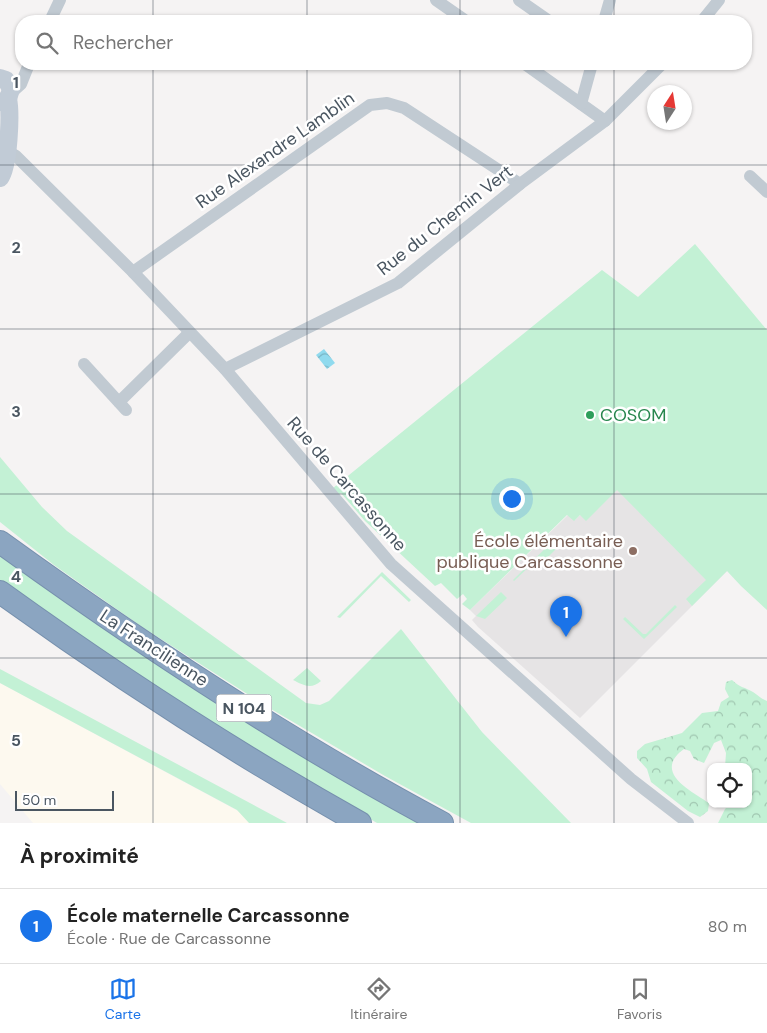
<!DOCTYPE html>
<html lang="fr">
<head>
<meta charset="utf-8">
<style>
	:root { --surface:#fff; --page:#f6f6f6; --text:#222; --muted:#767676; --line:#e0e0e0; --accent:#1a73e8 }
	body { margin:0; font-family:"DM Sans",sans-serif; background:var(--page); color:var(--text) }
	.controls { position:absolute; right:15px; bottom:15px; display:grid; overflow:hidden; border-radius:10px; box-shadow:0 1px 4px #0004 }
	.controls button { width:45px; height:45px; display:grid; place-items:center; padding:0; border:0; border-bottom:1px solid var(--line); background:var(--surface); color:var(--text); font:25px sans-serif }
	.compass { position:absolute; left:647px; top:85px; width:45px; height:45px; border-radius:50%; background:var(--surface); box-shadow:0 1px 4px #0004; rotate:12deg }
	.scale { position:absolute; left:15px; bottom:12px; width:99px; box-sizing:border-box; padding-left:5px; border:2px solid #4a5661; border-top:0; font-size:14px; line-height:18px; white-space:nowrap; color:#4a5661; -webkit-text-stroke:4px #fff; paint-order:stroke }
	.you { position:absolute; left:511px; top:498px; width:18px; height:18px; margin:-12px; border:4px solid #fff; border-radius:50%; background:#1a73e8; box-shadow:0 0 0 8px #1a73e833 }
	.badge { display:grid; place-items:center; width:32px; height:32px; border-radius:50%; background:var(--accent); color:#fff; font-size:16px; font-weight:700 }
	.pin { position:absolute; translate:-50% -41px; filter:drop-shadow(0 1px 2px #0008) }
	.pin::after { content:''; position:absolute; top:26px; width:18px; height:15px; background:inherit; clip-path:polygon(0 0,100% 0,50% 100%) }
	.list { margin:0; padding:0; list-style:none }
	h2 { display:flex; justify-content:space-between; align-items:center; height:65px; margin:0; padding:0 20px; font-size:21px }
	h2 small { font-size:16px; font-weight:400; color:var(--muted) }
	.list li { display:grid; grid-template-columns:32px 1fr auto; gap:15px; align-items:center; box-sizing:border-box; height:75px; padding:0 20px; border-top:1px solid var(--line) }
	.list b { display:block; font-size:19px; white-space:nowrap }
	.list p { margin:0; font-size:16px; white-space:nowrap; color:var(--muted) }
	.list em { font-size:16px; font-style:normal; color:var(--muted) }
	.icon { flex:none; width:28px; height:28px; fill:none; stroke:currentColor; stroke-width:2; stroke-linecap:round; stroke-linejoin:round }
	.map { position:relative; flex:none; width:767px; height:823px; overflow:hidden }
	.search { position:absolute; background:var(--surface); box-shadow:0 1px 4px #0004; left:15px; right:15px; top:15px; height:55px; display:flex; align-items:center; gap:12px; box-sizing:border-box; padding:0 18px; border-radius:20px; color:var(--muted); font-size:19px }
	.sheet { height:140px; background:var(--surface) }
	nav { display:flex; justify-content:space-around; align-items:center; box-sizing:border-box; height:70px; border-top:1px solid var(--line); background:var(--surface); font-size:14px; color:var(--muted) }
	nav a { display:grid; justify-items:center; gap:2px }
	nav .on { color:var(--accent) }
	.map>svg:first-child { display:block }
</style>
</head>
<body>
<div class="map">
<svg width="767" height="823" viewBox="0 0 767 823">
	<defs>
		<pattern id="forest-crowns" width="20" height="18" patternUnits="userSpaceOnUse" patternTransform="scale(1.25)"><rect width="20" height="18" fill="#c3f1d5"/><path d="M2 6a3 3 0 1 1 6 0M12 15a3 3 0 1 1 6 0" fill="none" stroke="#a0c6b0"/></pattern>
		<pattern id="water-waves" width="16" height="10" patternUnits="userSpaceOnUse" patternTransform="scale(1.25)"><rect width="16" height="10" fill="#90daee"/><path d="M0 5q4-4 8 0t8 0" fill="none" stroke="#78b4c4"/></pattern>
	</defs>
	<rect width="100%" height="100%" fill="#f5f3f3"/>
	<path fill="#fdf9ef" d="M0,683L260,823H33L0,784Z"/>
	<path fill="#e6e4e5" d="M627,469L727,571L580,718L478,627L472,620L476,616L470,610L568,515L575,520Z"/>
	<g fill="#c3f1d5">
		<path d="M695,244L767,330V610L741,586L727,571L692,606L686,599L706,580L617,490L586,521L580,515L574,521L567,515L470,610L462,604L467,599L463,594L457,599L441,583L435,586L365,521L341,493L339,495L333,488L602,270L638,297Z"/>
		<path d="M0,457L42,507L67,531L306,703L320,705L329,701L401,629L482,732L571,823H471L385,776L271,709L142,627L54,565L0,522Z"/>
		<path d="M560,537L562,542L560,545L543,562L538,558L514,581L513,580L556,538Z"/>
		<path d="M0,553L422,823H377L171,699L0,582Z"/>
		<path d="M382,572L411,600L409,602L381,576L340,618L337,617Z"/>
		<path d="M501,592L507,598L485,619L476,616Z"/>
		<path d="M675,605L677,607L644,639L623,619L625,617L643,634H646Z"/>
		<path d="M307,668L321,681C311,690 303,685 293,680Z"/>
		<path d="M0,669L287,823H249L237,810L0,683Z"/>
	</g>
	<path fill="url(#forest-crowns)" d="M732,680C740,688 745,687 753,692C758,695 761,699 767,701V823H718L725,809L730,804H748V792L752,790L748,784V767H725L726,753L721,740L714,743L704,763L694,759L690,751L684,749C652,772 691,791 709,803L708,811L700,817L688,811L651,782L647,769L637,758V751L645,744L682,733L702,713L718,711L721,702L729,697L725,689L726,682Z"/>
	<path fill="url(#water-waves)" d="M324,349L335,363L327,369L316,355Z"/>
	<g fill="none" stroke-linecap="round" stroke-linejoin="round">
		<g stroke="#7690ad" stroke-width="24">
			<g id="highway">
				<path d="M0,542C141,644 288,741 442,823"/>
				<path d="M0,592C115,675 235,753 360,823"/>
			</g>
		</g>
		<g stroke="#c1cad2" stroke-width="12">
			<path d="M436,0L466,21"/>
			<path d="M519,0L549,21"/>
			<path d="M50,21L60,0"/>
			<path d="M604,21L610,0"/>
			<path d="M702,21L719,0"/>
			<path d="M525,64L605,121"/>
			<path d="M11,93L21,84L29,64"/>
			<path d="M581,104L592,64"/>
			<path d="M2,148L16,156L133,272L225,369L391,564L631,779L688,823"/>
			<path d="M750,176L767,192"/>
			<path d="M133,272L370,105L387,103L404,108L520,184"/>
			<path d="M84,364L126,410"/>
			<path d="M225,369L398,283L520,184L605,121L662,64"/>
			<path d="M119,402L189,333"/>
		</g>
		<g stroke="#c1cbd6" stroke-width="18">
			<path d="M0,78L6,80L11,89L8,99L0,102"/>
			<path d="M0,178C9,166 11,113 8,99"/>
		</g>
		<use href="#highway" stroke="#8ba5c1" stroke-width="22"/>
	</g>
	<path fill="none" stroke="#4a5661" stroke-width="1" stroke-opacity="0.55" d="M153,0V21M307,0V21M460,0V21M614,0V21M153,64V823M307,64V823M460,64V823M614,64V823M0,165H767M0,329H767M0,494H767M0,658H767"/>
	<circle fill="#2e9e5b" stroke="#fff" stroke-width="2" cx="590" cy="415" r="5"/>
	<circle fill="#8d6e63" stroke="#fff" stroke-width="2" cx="633" cy="551" r="5"/>
	<g text-anchor="middle" dominant-baseline="central" stroke-width="5" stroke-linejoin="round" paint-order="stroke">
		<rect fill="#fff" stroke="#808990" stroke-width="1" x="216.5" y="694.5" width="55" height="27" rx="4"/>
		<g font-size="16" font-weight="bold" fill="#4a5661">
			<text x="244" y="708">N 104</text>
		</g>
		<g font-size="18" fill="#4a5661" stroke="#fff">
			<text transform="translate(275 150) rotate(-35)">Rue Alexandre Lamblin</text>
			<text transform="translate(445 220) rotate(-38)">Rue du Chemin Vert</text>
			<text transform="translate(347 484) rotate(49)">Rue de Carcassonne</text>
			<text transform="translate(154 648) rotate(33)">La Francilienne</text>
		</g>
		<g font-size="18" fill="#27864d" stroke="#fff" text-anchor="start">
			<text x="600" y="415">COSOM</text>
		</g>
		<g font-size="18" fill="#785e54" stroke="#fff" text-anchor="end">
			<text x="623" y="541">École élémentaire<tspan x="623" dy="21">publique Carcassonne</tspan></text>
		</g>
	</g>
	<g font-size="16" text-anchor="middle" font-weight="bold" fill="#4a5661" stroke="#fff" stroke-width="5" stroke-linejoin="round" paint-order="stroke">
		<text x="16" y="88">1</text>
		<text x="16" y="253">2</text>
		<text x="16" y="417">3</text>
		<text x="16" y="582">4</text>
		<text x="16" y="746">5</text>
	</g>
</svg>
<div class="controls">
<button><svg class="icon" aria-label="locate" viewBox="0 0 24 24"><circle cx="12" cy="12" r="6"/><path d="M12 2v4M12 18v4M2 12h4M18 12h4"/></svg></button>
</div>
<svg class="compass" viewBox="-18 -18 36 36"><path d="M0-13l5 13h-10z" fill="#e53935"/><path d="M0 13l5-13h-10z" fill="#767676"/></svg>
<div class="scale">50 m</div>
<div class="you"></div>
<div class="pin badge" style="left:566px;top:637px">1</div>
<div class="search"><svg class="icon" aria-label="search" viewBox="0 0 24 24"><circle cx="10" cy="10" r="6"/><path d="M15 15l6 6"/></svg>Rechercher</div>
</div>
<section class="sheet">
<h2>À proximité<small></small></h2>
<ul class="list">
<li><span class="badge">1</span><div><b>École maternelle Carcassonne</b><p>École · Rue de Carcassonne</p></div><em>80 m</em></li>
</ul>
</section>
<nav>
<a class="on"><svg class="icon" aria-label="map" viewBox="0 0 24 24"><path d="M3 6l6-2 6 2 6-2v14l-6 2-6-2-6 2zM9 4v14M15 6v14"/></svg>Carte</a>
<a><svg class="icon" aria-label="directions" viewBox="0 0 24 24"><path d="M12 3l9 9-9 9-9-9zM9 14v-3h6M13 9l2 2-2 2"/></svg>Itinéraire</a>
<a><svg class="icon" aria-label="saved" viewBox="0 0 24 24"><path d="M7 4h10v16l-5-4-5 4z"/></svg>Favoris</a>
</nav>
</body>
</html>
